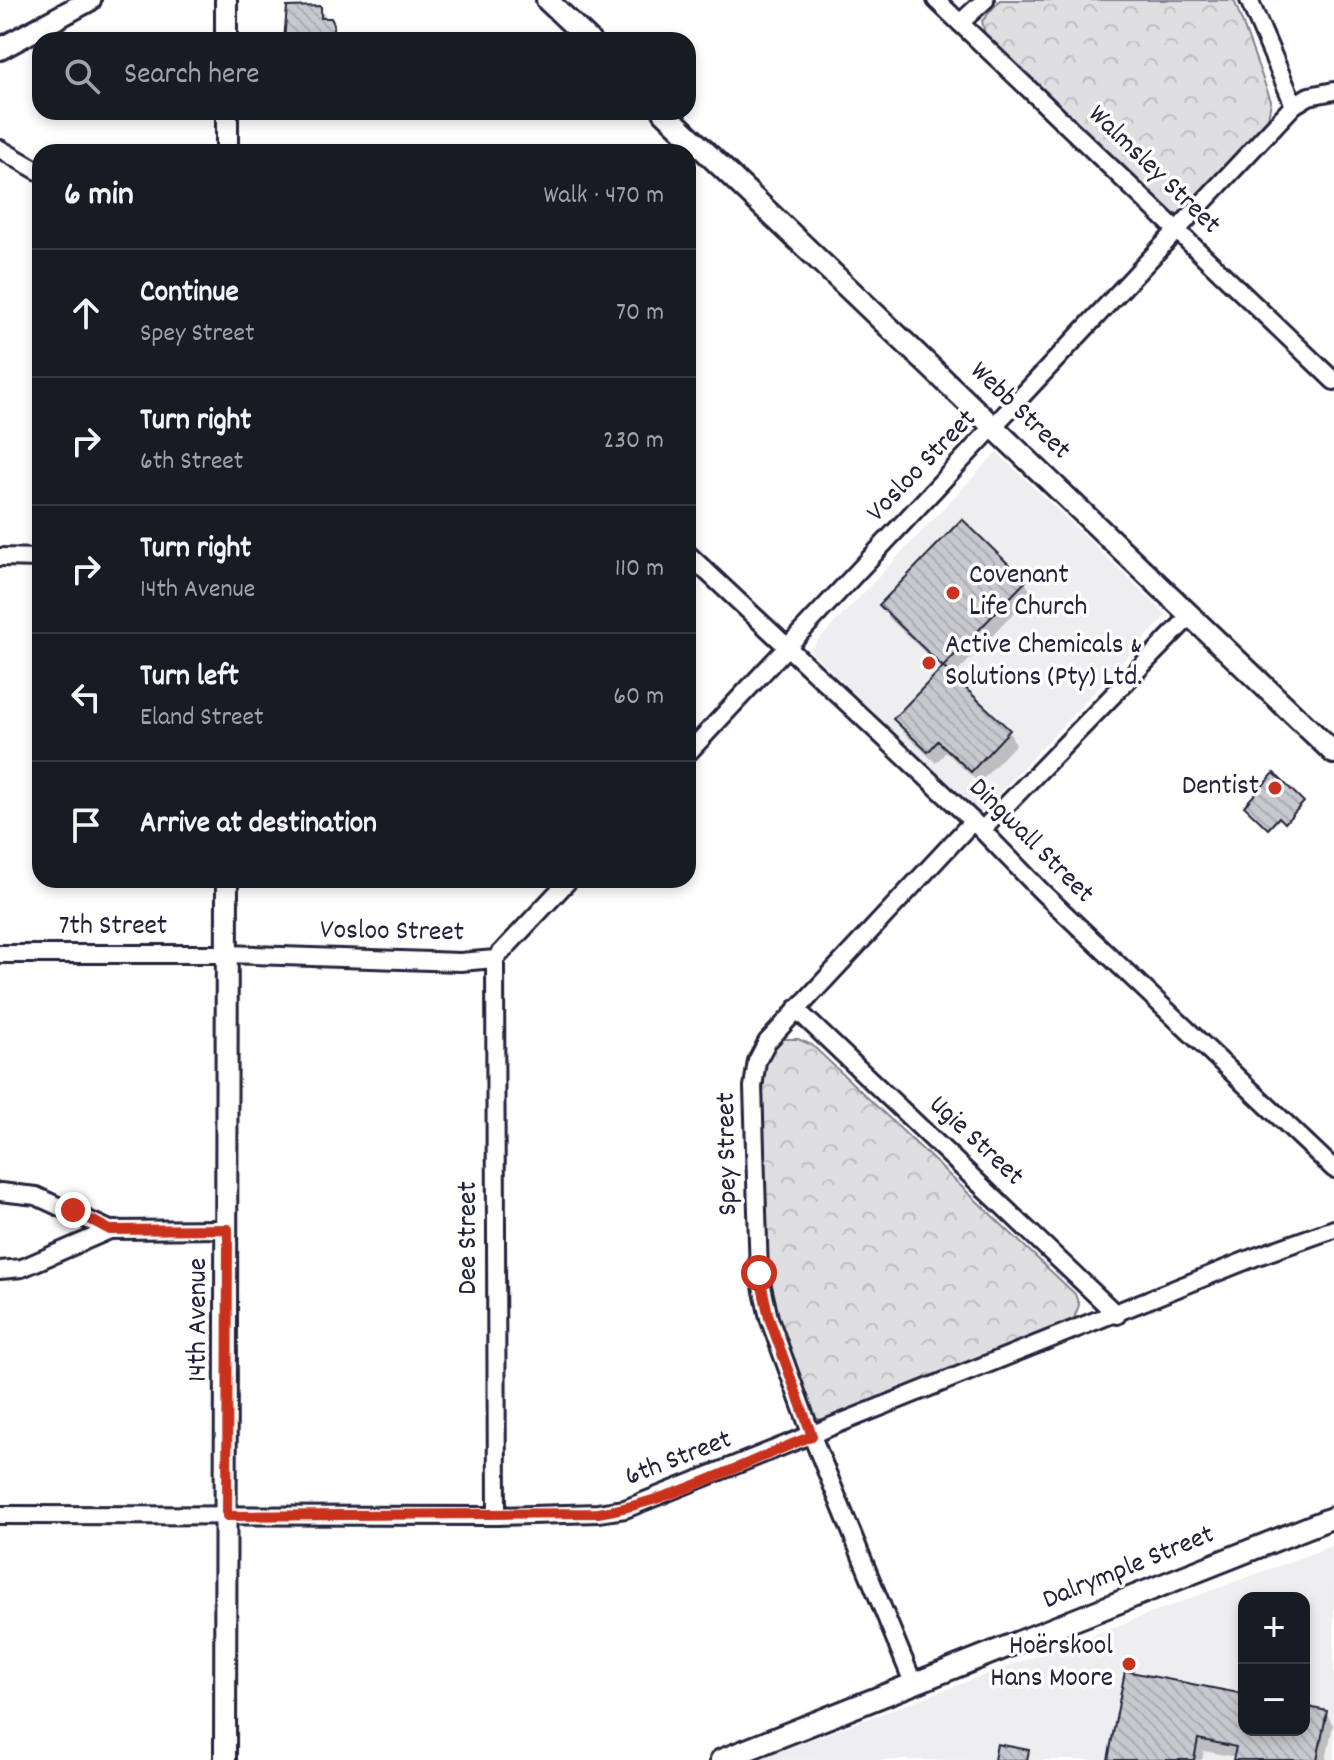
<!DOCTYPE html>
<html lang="en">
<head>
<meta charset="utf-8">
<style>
	:root { --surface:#171b24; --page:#242831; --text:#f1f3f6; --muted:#9ea1a6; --line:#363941 }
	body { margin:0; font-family:Dekko,sans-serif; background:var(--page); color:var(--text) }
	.controls { position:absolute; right:24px; bottom:24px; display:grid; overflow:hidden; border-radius:16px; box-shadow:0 4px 12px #0003 }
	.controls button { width:72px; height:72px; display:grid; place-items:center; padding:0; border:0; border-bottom:2px solid var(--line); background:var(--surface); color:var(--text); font:40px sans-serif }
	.stop { position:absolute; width:24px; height:24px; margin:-18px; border:6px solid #c8321e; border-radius:50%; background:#fff }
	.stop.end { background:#c8321e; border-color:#fff; box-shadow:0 2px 8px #0008 }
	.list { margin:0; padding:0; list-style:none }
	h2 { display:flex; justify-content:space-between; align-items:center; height:104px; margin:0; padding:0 32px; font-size:34px }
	h2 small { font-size:26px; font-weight:400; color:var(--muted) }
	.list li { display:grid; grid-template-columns:52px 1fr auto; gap:24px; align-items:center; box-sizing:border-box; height:128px; padding:0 32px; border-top:2px solid var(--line) }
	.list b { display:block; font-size:30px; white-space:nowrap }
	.list p { margin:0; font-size:26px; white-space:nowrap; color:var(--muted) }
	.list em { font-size:26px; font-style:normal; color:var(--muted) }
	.icon { flex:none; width:44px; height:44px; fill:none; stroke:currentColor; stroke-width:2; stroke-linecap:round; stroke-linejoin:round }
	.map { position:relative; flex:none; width:1334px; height:1760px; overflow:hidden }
	.search { position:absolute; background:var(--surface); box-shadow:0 4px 12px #0003; left:32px; top:32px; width:664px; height:88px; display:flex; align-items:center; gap:20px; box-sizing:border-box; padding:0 28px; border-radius:24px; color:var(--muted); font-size:30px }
	.panel { position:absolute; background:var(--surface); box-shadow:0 4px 12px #0003; left:32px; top:144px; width:664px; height:744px; border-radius:24px }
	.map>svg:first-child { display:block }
</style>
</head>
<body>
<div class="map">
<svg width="1334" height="1760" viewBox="0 0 1334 1760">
	<defs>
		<pattern id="forest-crowns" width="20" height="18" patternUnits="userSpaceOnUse" patternTransform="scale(2)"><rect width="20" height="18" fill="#dfdfe2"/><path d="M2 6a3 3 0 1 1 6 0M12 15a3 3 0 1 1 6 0" fill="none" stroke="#bfbfc3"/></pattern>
		<pattern id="building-back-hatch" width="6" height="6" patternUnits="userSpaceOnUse" patternTransform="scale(2)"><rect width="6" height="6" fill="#c8c8cf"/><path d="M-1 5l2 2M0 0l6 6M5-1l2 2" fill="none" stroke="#acacb3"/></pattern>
	</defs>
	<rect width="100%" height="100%" fill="#fff"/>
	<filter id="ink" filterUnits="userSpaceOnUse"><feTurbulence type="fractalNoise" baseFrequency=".0125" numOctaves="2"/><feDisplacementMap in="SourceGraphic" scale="16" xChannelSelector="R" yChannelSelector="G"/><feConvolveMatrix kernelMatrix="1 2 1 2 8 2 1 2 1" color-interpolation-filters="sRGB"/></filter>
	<g filter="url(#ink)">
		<g fill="#eeeef1" fill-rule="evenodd">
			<path d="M997,452L1167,615L979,814L809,650Z"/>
			<path d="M1334,1545V1760H756ZM1244,1598H1304V1730H1244Z"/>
		</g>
		<g fill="url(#forest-crowns)" stroke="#80808e" stroke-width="2">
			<path d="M1000,0H1234L1271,101L1266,131L1185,214H1165L985,35L982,21Z"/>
			<path d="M783,1039H798L812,1045L1075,1294L1079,1305L1071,1326L830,1423L812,1417L768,1294L763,1092L766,1058Z"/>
		</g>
		<g fill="#0003">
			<path d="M320,8L338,35L337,40H288L286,18Z"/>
			<path d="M1025,582L1032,594L952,678L1009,732L1016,744L979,783L946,752L936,763L903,732L895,720L943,670L889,618L882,606Z"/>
			<path d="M1302,803L1287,823L1281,818L1270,829L1247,808Z"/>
			<path d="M1244,1696V1730H1304V1708L1326,1712L1333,1725L1326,1760H1235L1236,1757L1204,1751L1202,1760H1110Z"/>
		</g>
		<g fill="url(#building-back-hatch)" stroke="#22223b" stroke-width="2">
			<path d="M321,6V18H331L334,24L331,38L284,40L287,7Z"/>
			<path d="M962,519L1026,581L943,667L879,605Z"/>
			<path d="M943,667L1010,730L971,772L938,741L928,752L893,719Z"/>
			<path d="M1274,773L1304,802L1285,823L1279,817L1268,829L1244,806Z"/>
			<path d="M1125,1671L1244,1694V1730H1304V1706L1327,1711L1317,1760H1233L1236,1747L1198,1739L1194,1760H1108Z"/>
			<path d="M997,1744L1029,1750L1027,1760H994Z"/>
		</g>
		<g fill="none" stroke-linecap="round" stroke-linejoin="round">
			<g stroke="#22223b" stroke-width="22">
				<g id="minor">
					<path d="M936,0L1334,381"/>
					<path d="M1249,0L1294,105"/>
					<path d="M960,23L985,0"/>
					<path d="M0,149L40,172"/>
					<path d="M688,554L973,821L1042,892L1334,1169"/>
					<path d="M0,557L40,558"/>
					<path d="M688,753L1294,105L1309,96L1334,91"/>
					<path d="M982,830L1189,617"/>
					<path d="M0,954H226L460,962L495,959L569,880"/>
					<path d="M495,959L497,1516"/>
					<path d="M796,1009L1117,1315"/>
					<path d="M0,1192L36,1196L110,1230"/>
					<path d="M0,1270L22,1268L110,1230L228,1229"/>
					<path d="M0,1515L497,1516L598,1513L625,1509L1255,1257L1334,1229"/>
					<path d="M914,1685L812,1436L769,1318L759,1273L753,1087L757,1061L767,1042L973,821"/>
				</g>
			</g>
			<g stroke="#22223b" stroke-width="26">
				<g id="tertiary">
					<path d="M226,0V40"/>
					<path d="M547,0L589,40"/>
					<path d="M0,49L90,0"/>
					<path d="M227,112V152"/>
					<path d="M664,112L1334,753"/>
					<path d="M225,1760L227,880"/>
					<path d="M721,1760L1334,1517"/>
				</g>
			</g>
			<use href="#minor" stroke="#fff" stroke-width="16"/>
			<use href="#tertiary" stroke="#fff" stroke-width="20"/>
		</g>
	</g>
	<g fill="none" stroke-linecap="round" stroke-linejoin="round" filter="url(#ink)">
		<path stroke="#c8321e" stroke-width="10" d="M73,1210L110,1230L228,1229L227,1516L598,1513C671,1502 743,1463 812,1436L769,1318L759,1273"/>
	</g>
	<g fill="#c8321e" stroke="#fff" stroke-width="3">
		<circle cx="953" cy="593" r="8"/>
		<circle cx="929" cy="663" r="8"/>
		<circle cx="1275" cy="788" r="8"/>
		<circle cx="1129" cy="1664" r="8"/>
	</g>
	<g text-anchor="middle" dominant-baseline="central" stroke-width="7" stroke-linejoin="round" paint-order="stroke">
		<g font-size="28" fill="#22223b" stroke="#fff">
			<text transform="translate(1153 171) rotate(44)">Walmsley Street</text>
			<text transform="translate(1019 412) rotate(44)">Webb Street</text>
			<text transform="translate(923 467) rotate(-46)">Vosloo Street</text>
			<text transform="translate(1030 842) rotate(45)">Dingwall Street</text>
			<text x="113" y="928">7th Street</text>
			<text transform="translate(392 933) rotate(1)">Vosloo Street</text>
			<text transform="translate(975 1142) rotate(43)">Ugie Street</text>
			<text transform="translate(729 1154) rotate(-91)">Spey Street</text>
			<text transform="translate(470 1238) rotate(-90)">Dee Street</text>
			<text transform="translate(200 1320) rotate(-90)">14th Avenue</text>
			<text transform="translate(679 1460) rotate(-21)">6th Street</text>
			<text transform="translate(1129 1569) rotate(-22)">Dalrymple Street</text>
		</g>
		<g font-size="28" fill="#22223b" stroke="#fff" text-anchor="start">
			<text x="969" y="577">Covenant<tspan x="969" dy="32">Life Church</tspan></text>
			<text x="945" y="647">Active Chemicals &amp;<tspan x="945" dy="32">Solutions (Pty) Ltd.</tspan></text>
			<text x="1259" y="788" text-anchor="end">Dentist</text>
			<text x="1113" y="1648" text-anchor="end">Hoërskool<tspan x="1113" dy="32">Hans Moore</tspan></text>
		</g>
	</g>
</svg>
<div class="controls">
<button>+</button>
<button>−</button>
</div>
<div class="stop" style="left:759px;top:1273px"></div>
<div class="stop end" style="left:73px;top:1210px"></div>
<div class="search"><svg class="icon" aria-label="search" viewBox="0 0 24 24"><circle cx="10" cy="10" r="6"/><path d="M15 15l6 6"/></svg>Search here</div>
<section class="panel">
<h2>6 min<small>Walk · 470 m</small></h2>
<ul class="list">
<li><svg class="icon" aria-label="ahead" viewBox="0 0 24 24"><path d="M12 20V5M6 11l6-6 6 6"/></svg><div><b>Continue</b><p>Spey Street</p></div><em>70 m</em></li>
<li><svg class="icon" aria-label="right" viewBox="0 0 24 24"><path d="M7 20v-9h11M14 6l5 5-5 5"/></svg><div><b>Turn right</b><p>6th Street</p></div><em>230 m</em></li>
<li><svg class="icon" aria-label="right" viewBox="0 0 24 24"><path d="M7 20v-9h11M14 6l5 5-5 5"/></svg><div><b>Turn right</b><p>14th Avenue</p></div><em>110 m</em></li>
<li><svg class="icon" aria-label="left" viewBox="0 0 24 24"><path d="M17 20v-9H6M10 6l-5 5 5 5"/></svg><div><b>Turn left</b><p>Eland Street</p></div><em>60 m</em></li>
<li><svg class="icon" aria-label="arrive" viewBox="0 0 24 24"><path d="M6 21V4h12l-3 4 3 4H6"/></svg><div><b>Arrive at destination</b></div></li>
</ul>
</section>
</div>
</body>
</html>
